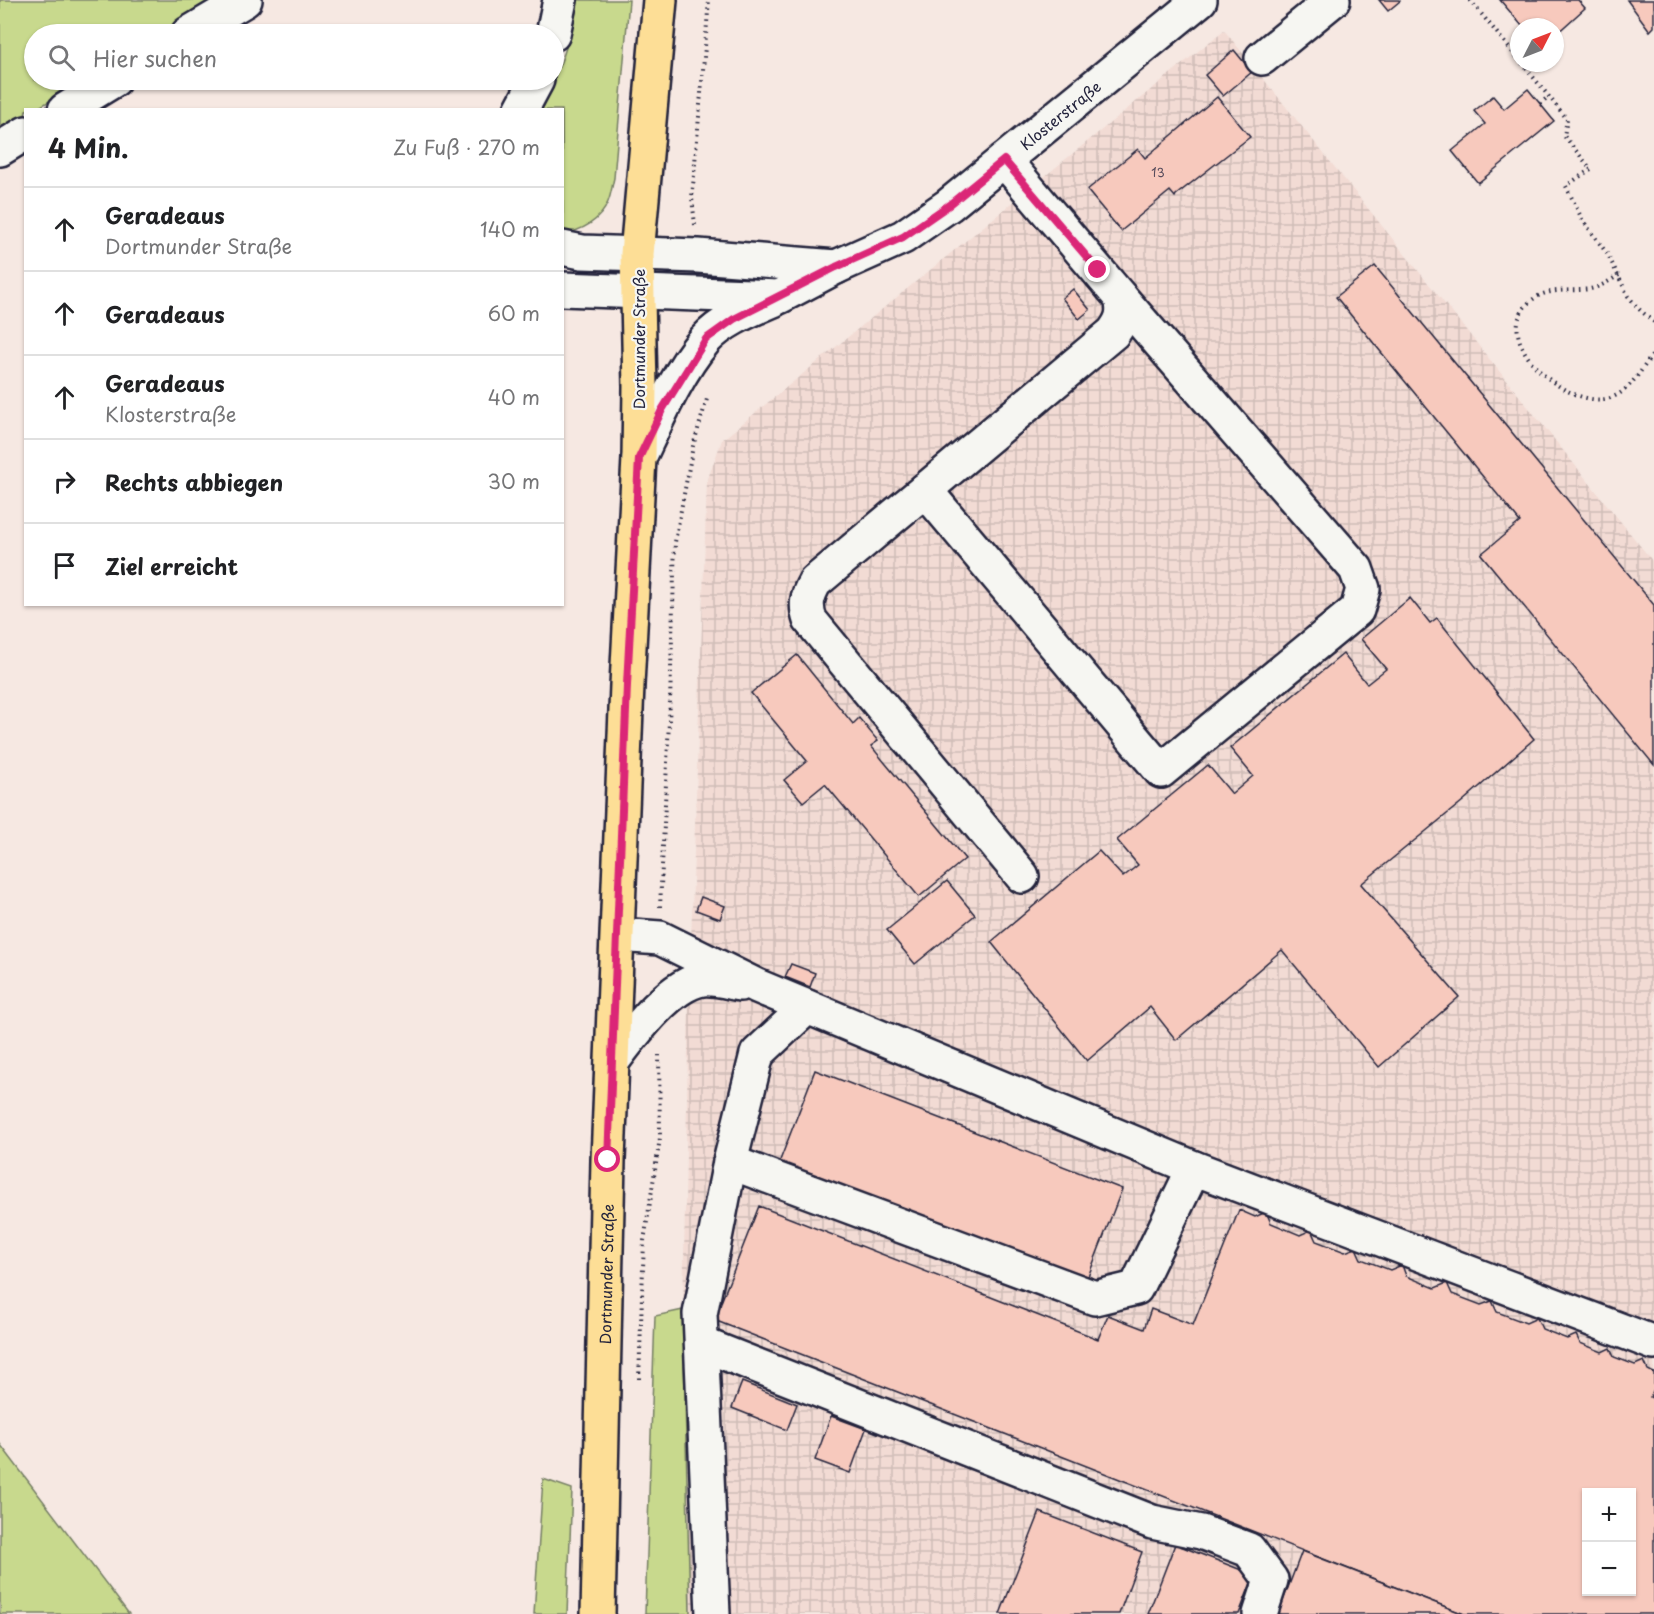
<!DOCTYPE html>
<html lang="de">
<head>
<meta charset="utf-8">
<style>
	:root { --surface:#fff; --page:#f6f6f6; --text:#202124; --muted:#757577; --line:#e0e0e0 }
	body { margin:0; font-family:"Playpen Sans",sans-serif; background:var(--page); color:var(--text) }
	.controls { position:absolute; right:18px; bottom:18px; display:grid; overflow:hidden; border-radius:0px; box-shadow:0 2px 4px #0004 }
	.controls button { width:54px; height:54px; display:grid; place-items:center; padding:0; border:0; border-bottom:2px solid var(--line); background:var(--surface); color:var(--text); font:30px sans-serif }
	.compass { position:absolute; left:1510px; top:18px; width:54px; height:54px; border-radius:50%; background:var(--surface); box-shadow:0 2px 4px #0004; rotate:48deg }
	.stop { position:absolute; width:18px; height:18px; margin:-14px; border:4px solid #db2777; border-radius:50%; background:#fff }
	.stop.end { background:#db2777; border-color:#fff; box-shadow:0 2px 6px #0008 }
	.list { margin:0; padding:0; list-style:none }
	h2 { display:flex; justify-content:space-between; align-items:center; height:78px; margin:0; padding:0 24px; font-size:26px }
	h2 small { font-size:20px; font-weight:400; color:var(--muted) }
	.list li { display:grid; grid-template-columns:39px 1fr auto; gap:18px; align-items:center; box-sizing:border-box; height:84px; padding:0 24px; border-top:2px solid var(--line) }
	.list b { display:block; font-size:22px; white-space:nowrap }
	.list p { margin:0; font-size:20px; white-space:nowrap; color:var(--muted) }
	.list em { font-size:20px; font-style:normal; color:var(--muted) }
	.icon { flex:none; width:33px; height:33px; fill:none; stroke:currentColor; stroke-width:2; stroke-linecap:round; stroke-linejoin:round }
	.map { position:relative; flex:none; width:1654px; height:1614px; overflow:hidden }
	.search { position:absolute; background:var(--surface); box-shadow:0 2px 4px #0004; left:24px; top:24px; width:540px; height:66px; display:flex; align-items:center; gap:15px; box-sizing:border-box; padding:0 21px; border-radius:33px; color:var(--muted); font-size:22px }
	.panel { position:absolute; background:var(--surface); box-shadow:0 2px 4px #0004; left:24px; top:108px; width:540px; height:498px; border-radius:0px }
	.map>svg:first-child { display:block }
</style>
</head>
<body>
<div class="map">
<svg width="1654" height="1614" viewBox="0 0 1654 1614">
	<defs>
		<pattern id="industrial-grid" width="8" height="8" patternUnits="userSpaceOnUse" patternTransform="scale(1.5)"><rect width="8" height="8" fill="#f2dbd4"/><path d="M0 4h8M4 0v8" fill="none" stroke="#cfbcb7"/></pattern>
	</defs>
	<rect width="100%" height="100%" fill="#f6e8e2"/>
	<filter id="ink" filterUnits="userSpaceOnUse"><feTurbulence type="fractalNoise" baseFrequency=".0167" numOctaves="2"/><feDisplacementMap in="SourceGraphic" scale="12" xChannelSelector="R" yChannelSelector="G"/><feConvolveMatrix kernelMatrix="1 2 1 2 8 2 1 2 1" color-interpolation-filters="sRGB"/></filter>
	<g filter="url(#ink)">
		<path fill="url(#industrial-grid)" fill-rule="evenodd" d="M1224,30L1654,563V1614H690L683,1310L689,998L707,481L722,440ZM1586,1492H1632V1592H1586Z"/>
		<g fill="#c8d98d" stroke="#757e64" stroke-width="1.5">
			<path d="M0,0H216L159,34H34V80H85L36,109L26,110L25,116L0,131Z"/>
			<path d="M578,0H629L614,178C612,186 611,195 608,202C601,220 581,232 563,233L562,110H540C557,74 572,39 578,0Z"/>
			<path d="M683,1310L690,1614H645L655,1316Z"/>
			<path d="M0,1444L129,1614H0Z"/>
			<path d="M543,1479L572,1489L567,1614H534Z"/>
		</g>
		<g fill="#f7c9bd" stroke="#22223b" stroke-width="1.5" fill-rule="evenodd">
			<path d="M1379,0H1399L1400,1L1388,11Z"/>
			<path d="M1500,0H1578L1585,8L1555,35V27H1523Z"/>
			<path d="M1627,0H1654V27L1650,31Z"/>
			<path d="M1234,50L1252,72L1223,96L1205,75Z"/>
			<path d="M1528,89L1554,121L1478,183L1452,151L1485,124L1474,111L1493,96L1504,109Z"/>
			<path d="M1217,97L1250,137L1176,195L1175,197L1170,191L1121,231L1087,190L1138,149L1145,158Z"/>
			<path d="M1375,266L1654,605V765L1481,554L1520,522L1336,297Z"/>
			<path d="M1073,289L1090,310L1079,319L1062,298Z"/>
			<path d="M1410,598L1430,623L1437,618L1534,739L1463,801L1361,884L1459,997L1379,1067L1282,950L1176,1040L1150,1007L1087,1061L991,942L1099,851L1123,877L1138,865L1117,840L1208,765L1232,794L1253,776L1230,748L1343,654L1367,684L1386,669L1361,639Z"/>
			<path d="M797,655L853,724L859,718L878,741L871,746L965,859L919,897L825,784L803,802L784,780L807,761L751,693Z"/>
			<path d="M947,881L975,915L915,964L887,930Z"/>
			<path d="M701,897L725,906L720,919L696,910Z"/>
			<path d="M791,964L815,973L810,987L785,977Z"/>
			<path d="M815,1070L1122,1189L1086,1282L779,1163Z"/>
			<path d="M759,1206L1098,1339L1108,1315L1144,1329L1151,1309L1193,1325L1239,1210L1255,1217L1266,1212L1271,1223L1300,1235L1311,1230L1316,1241L1345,1252L1356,1248L1361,1259L1390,1270L1402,1265L1406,1276L1435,1288L1447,1283L1452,1294L1481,1305L1492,1301L1497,1312L1526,1323L1537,1318L1542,1329L1567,1339L1576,1335L1580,1343L1602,1352L1610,1348L1614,1357L1635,1365L1644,1361L1648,1370L1654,1373V1389L1650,1397L1654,1399V1614H1464L714,1320ZM1586,1492H1632V1592H1586Z"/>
			<path d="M742,1382L797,1404L787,1430L732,1408Z"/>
			<path d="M831,1416L866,1429L850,1473L815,1460Z"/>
			<path d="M1040,1512L1142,1552L1119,1614H1000Z"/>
			<path d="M1175,1544L1254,1575L1239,1614H1148Z"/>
			<path d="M1302,1551L1464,1614H1278Z"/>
		</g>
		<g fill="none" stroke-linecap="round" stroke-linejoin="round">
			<g stroke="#22223b" stroke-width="38">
				<g id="minor">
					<path d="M188,34L245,0"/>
					<path d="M553,34L560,0"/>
					<path d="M1262,58L1333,0"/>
					<path d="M65,110L114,80"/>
					<path d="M521,110L537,80"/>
					<path d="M0,149L26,133"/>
					<path d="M1004,160L1121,298C1125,313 1122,321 1113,333L815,582C807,596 805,605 810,620L1022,876"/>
					<path d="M562,248L582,252L698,256L836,267"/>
					<path id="s1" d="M562,289L779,297L836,267L903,237L949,205L1200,0"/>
					<path d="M639,458C657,420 678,371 705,340C722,321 750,310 773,300"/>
					<path d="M925,490L1161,771L1357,610L1363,589L1356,569L1121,298"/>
					<path d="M618,935L660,938L757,986L1194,1168L1654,1343"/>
					<path d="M612,1062C632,1036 669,984 703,979C714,978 729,982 740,984"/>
					<path d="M730,1162L1095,1298L1136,1288L1194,1168"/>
					<path d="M702,1344L1152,1522L1201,1532L1249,1550L1271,1580L1260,1614"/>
					<path d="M713,1614L700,1314L730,1162L757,1054L807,1007"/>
				</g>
			</g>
			<g stroke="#22223b" stroke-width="38">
				<g id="major">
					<path id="s2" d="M598,1614L608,1160L627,685L639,458L640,387L637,254L660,0"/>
				</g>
			</g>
			<g stroke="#22223b" stroke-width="4" stroke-dasharray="1.5 4.5" stroke-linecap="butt">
				<path d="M1470,0L1519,60"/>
				<path d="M1522,63L1567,119L1564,136L1591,169L1566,186L1582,219L1608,255L1628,296L1640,310L1654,322"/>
				<path d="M1540,104L1549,96"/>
				<path d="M695,225L692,198L709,0"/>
				<path d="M1619,275C1610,281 1600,287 1590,289C1570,292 1549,287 1532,300C1484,338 1567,411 1610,398C1631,391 1641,369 1654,353"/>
				<path d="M660,907L670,701L675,542L693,446L707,399"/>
				<path d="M639,1379L644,1241L660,1138L659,1055"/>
			</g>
			<use href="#minor" stroke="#f6f6f2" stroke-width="33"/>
			<use href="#major" stroke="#fdde96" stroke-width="33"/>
		</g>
	</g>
	<g fill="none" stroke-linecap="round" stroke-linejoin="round" filter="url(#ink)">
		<path stroke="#db2777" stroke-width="8" d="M608,1160L627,685L639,458L662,410L706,339L734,319L836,267L903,237L949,205L1004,160L1098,270"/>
	</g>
	<g text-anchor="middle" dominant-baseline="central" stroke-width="4.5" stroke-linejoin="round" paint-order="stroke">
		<g font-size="12" fill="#574c5c">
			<text x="1158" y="172">13</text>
		</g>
		<g font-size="15" fill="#22223b" stroke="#f6f6f2">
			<text stroke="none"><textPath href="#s1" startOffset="554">Klosterstraße</textPath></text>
			<text transform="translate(638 339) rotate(-90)">Dortmunder Straße</text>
			<text stroke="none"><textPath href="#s2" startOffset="340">Dortmunder Straße</textPath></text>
		</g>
	</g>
</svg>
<div class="controls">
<button>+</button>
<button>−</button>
</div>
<svg class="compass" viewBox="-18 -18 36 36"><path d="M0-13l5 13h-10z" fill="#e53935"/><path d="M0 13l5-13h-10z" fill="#757577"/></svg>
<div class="stop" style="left:608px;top:1160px"></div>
<div class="stop end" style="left:1098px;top:270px"></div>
<div class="search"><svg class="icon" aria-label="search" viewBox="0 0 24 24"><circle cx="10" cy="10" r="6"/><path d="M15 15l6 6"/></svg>Hier suchen</div>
<section class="panel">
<h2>4 Min.<small>Zu Fuß · 270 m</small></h2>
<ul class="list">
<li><svg class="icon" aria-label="ahead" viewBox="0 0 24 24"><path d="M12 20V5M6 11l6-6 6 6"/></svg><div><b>Geradeaus</b><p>Dortmunder Straße</p></div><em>140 m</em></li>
<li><svg class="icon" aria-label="ahead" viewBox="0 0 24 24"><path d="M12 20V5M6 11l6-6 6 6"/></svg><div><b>Geradeaus</b></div><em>60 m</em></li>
<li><svg class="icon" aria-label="ahead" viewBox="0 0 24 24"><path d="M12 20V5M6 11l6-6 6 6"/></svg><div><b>Geradeaus</b><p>Klosterstraße</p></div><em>40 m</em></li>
<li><svg class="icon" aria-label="right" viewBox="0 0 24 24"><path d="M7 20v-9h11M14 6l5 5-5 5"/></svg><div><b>Rechts abbiegen</b></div><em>30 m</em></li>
<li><svg class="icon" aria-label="arrive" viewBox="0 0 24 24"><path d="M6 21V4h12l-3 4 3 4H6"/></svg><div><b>Ziel erreicht</b></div></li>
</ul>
</section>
</div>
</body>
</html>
